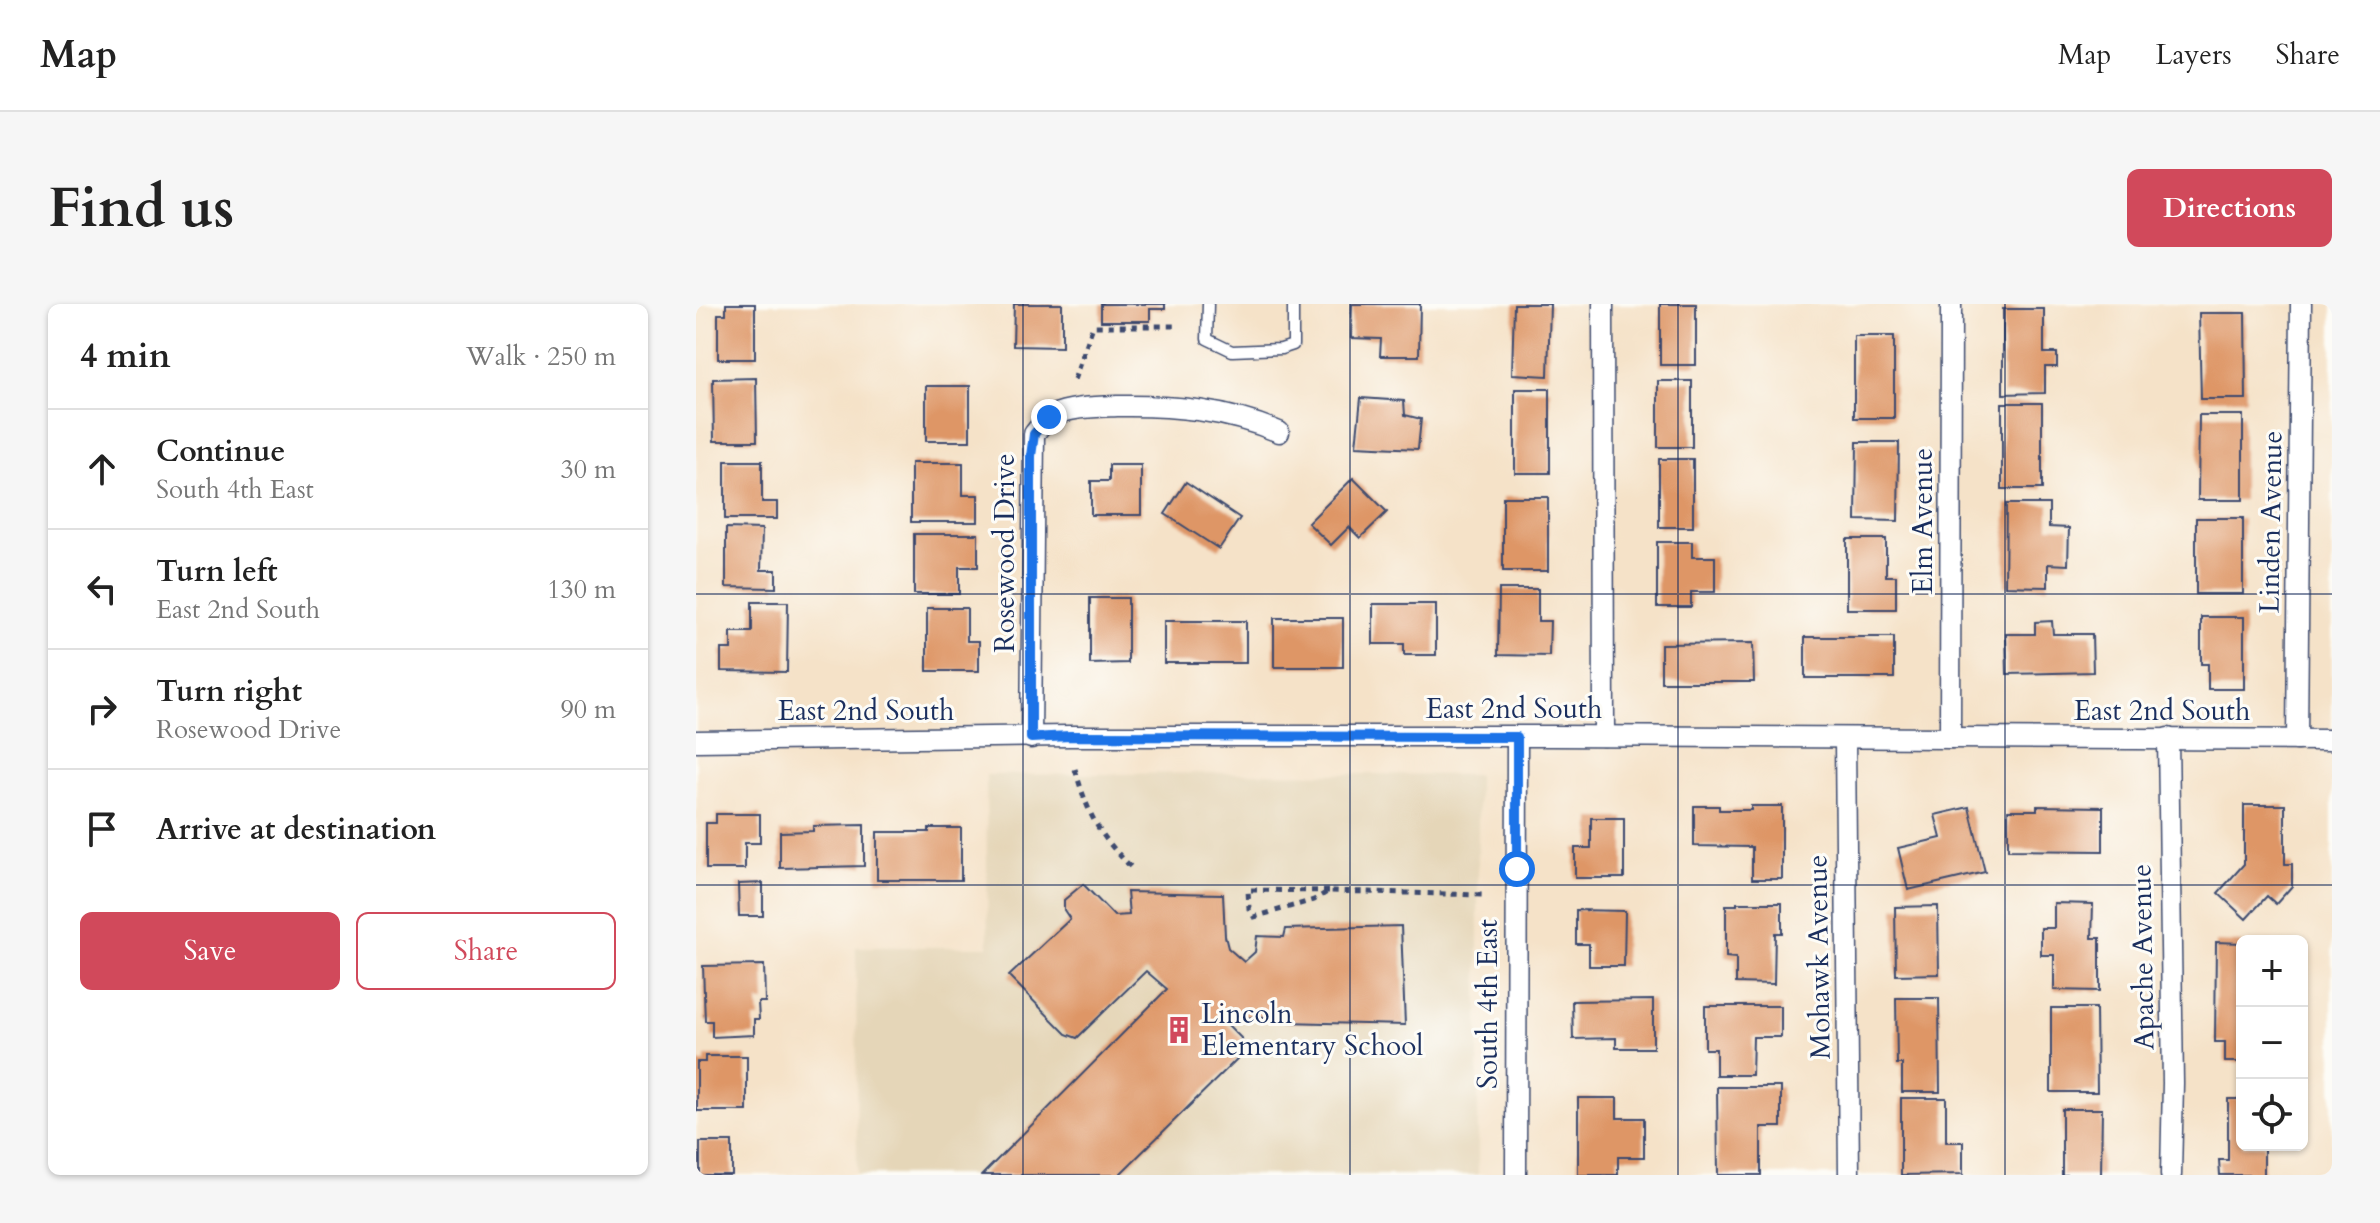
<!DOCTYPE html>
<html lang="en">
<head>
<meta charset="utf-8">
<style>
	:root { --surface:#fff; --page:#f6f6f6; --text:#222; --muted:#767676; --line:#e0e0e0; --accent:#d1495b }
	body { margin:0; font-family:Cardo,serif; background:var(--page); color:var(--text) }
	.controls { position:absolute; right:24px; bottom:24px; display:grid; overflow:hidden; border-radius:12px; box-shadow:0 2px 6px #0004 }
	.controls button { width:72px; height:72px; display:grid; place-items:center; padding:0; border:0; border-bottom:2px solid var(--line); background:var(--surface); color:var(--text); font:40px sans-serif }
	.stop { position:absolute; width:24px; height:24px; margin:-18px; border:6px solid #1a73e8; border-radius:50%; background:#fff }
	.stop.end { background:#1a73e8; border-color:#fff; box-shadow:0 2px 8px #0008 }
	.list { margin:0; padding:0; list-style:none }
	h2 { display:flex; justify-content:space-between; align-items:center; height:104px; margin:0; padding:0 32px; font-size:34px }
	h2 small { font-size:26px; font-weight:400; color:var(--muted) }
	.list li { display:grid; grid-template-columns:52px 1fr auto; gap:24px; align-items:center; box-sizing:border-box; height:120px; padding:0 32px; border-top:2px solid var(--line) }
	.list b { display:block; font-size:30px; white-space:nowrap }
	.list p { margin:0; font-size:26px; white-space:nowrap; color:var(--muted) }
	.list em { font-size:26px; font-style:normal; color:var(--muted) }
	.actions { display:flex; gap:16px; padding:24px 32px }
	.actions a { flex:1; padding:18px 0; border:2px solid var(--accent); border-radius:12px; text-align:center; font-size:28px; color:var(--accent) }
	.actions .main { background:var(--accent); color:#fff }
	.icon { flex:none; width:44px; height:44px; fill:none; stroke:currentColor; stroke-width:2; stroke-linecap:round; stroke-linejoin:round }
	.map { position:relative; flex:none; width:1636px; height:871px; overflow:hidden; border-radius:12px }
	header { display:flex; align-items:center; gap:48px; box-sizing:border-box; height:112px; padding:0 40px; background:var(--surface); border-bottom:2px solid var(--line) }
	header strong { font-size:38px }
	nav { display:flex; gap:44px; margin-inline-start:auto; font-size:28px }
	.intro { display:flex; align-items:center; justify-content:space-between; box-sizing:border-box; height:192px; padding:0 48px }
	h1 { margin:0; font-size:56px }
	.button { padding:20px 36px; border-radius:12px; background:var(--accent); color:#fff; font-size:28px; font-weight:700 }
	main { display:flex; gap:48px; padding:0 48px }
	aside { flex:1; background:var(--surface); border-radius:12px; box-shadow:0 2px 6px #0004 }
	.map>svg:first-child { display:block }
</style>
</head>
<body>
<header>
<strong>Map</strong>
<nav><a>Map</a><a>Layers</a><a>Share</a></nav>
</header>
<div class="intro"><h1>Find us</h1><a class="button">Directions</a></div>
<main>
<aside>
<h2>4 min<small>Walk · 250 m</small></h2>
<ul class="list">
<li><svg class="icon" aria-label="ahead" viewBox="0 0 24 24"><path d="M12 20V5M6 11l6-6 6 6"/></svg><div><b>Continue</b><p>South 4th East</p></div><em>30 m</em></li>
<li><svg class="icon" aria-label="left" viewBox="0 0 24 24"><path d="M17 20v-9H6M10 6l-5 5 5 5"/></svg><div><b>Turn left</b><p>East 2nd South</p></div><em>130 m</em></li>
<li><svg class="icon" aria-label="right" viewBox="0 0 24 24"><path d="M7 20v-9h11M14 6l5 5-5 5"/></svg><div><b>Turn right</b><p>Rosewood Drive</p></div><em>90 m</em></li>
<li><svg class="icon" aria-label="arrive" viewBox="0 0 24 24"><path d="M6 21V4h12l-3 4 3 4H6"/></svg><div><b>Arrive at destination</b></div></li>
</ul>
<div class="actions"><a class="main">Save</a><a>Share</a></div>
</aside>
<div class="map">
<svg width="1636" height="871" viewBox="0 0 1636 871">
	<rect width="100%" height="100%" fill="#fdfcf7"/>
	<filter id="ink" filterUnits="userSpaceOnUse"><feTurbulence type="fractalNoise" baseFrequency=".0125" numOctaves="2"/><feDisplacementMap in="SourceGraphic" scale="16" xChannelSelector="R" yChannelSelector="G"/><feConvolveMatrix kernelMatrix="1 2 1 2 8 2 1 2 1" color-interpolation-filters="sRGB"/></filter>
	<filter id="wash" filterUnits="userSpaceOnUse"><feTurbulence type="fractalNoise" baseFrequency=".006" numOctaves="4" result="noise"/><feDisplacementMap in="SourceGraphic" scale="32" xChannelSelector="R" yChannelSelector="G"/><feGaussianBlur stdDeviation="1.8" result="paint"/><feColorMatrix in="noise" values="0 0 0 0 0 0 0 0 0 0 0 0 0 0 0 0 0 1.4 0 .05"/><feComposite in="paint" operator="in"/></filter>
	<g filter="url(#wash)">
		<rect width="100%" height="100%" fill="#f5e2c8"/>
		<path fill="#e5d6b8" d="M536,469L782,471V871H161L160,643H292L290,471Z"/>
		<g id="blocks">
			<g fill="#de9666">
				<path d="M30,0H59V55H22V10H30Z"/>
				<path d="M318,0H366V43L317,42Z"/>
				<path d="M405,0H469V5H454V17H405Z"/>
				<path d="M656,0H724L723,52H684L685,35L655,34Z"/>
				<path d="M818,0H854L852,72L816,70Z"/>
				<rect x="964" y="0" width="36" height="61"/>
				<path d="M1307,5H1348V49H1361V63H1349V89L1307,90Z"/>
				<path d="M1503,9H1549L1550,95H1505Z"/>
				<rect x="1158" y="32" width="40" height="82"/>
				<path d="M60,74L61,137H18L17,75Z"/>
				<rect x="962" y="77" width="34" height="66"/>
				<rect x="230" y="82" width="44" height="55"/>
				<rect x="819" y="85" width="35" height="84"/>
				<path d="M665,94L708,97L709,111L725,115L722,145L660,142Z"/>
				<rect x="1306" y="99" width="40" height="86"/>
				<path d="M1503,111H1547V196H1502Z"/>
				<path d="M1161,138H1203L1202,217L1160,216Z"/>
				<rect x="963" y="155" width="34" height="68"/>
				<path d="M29,157H66V198H81V215H29Z"/>
				<path d="M215,159H267V191H282V218H215Z"/>
				<path d="M413,161H445V211H395V177H413Z"/>
				<path d="M657,174L691,208L664,234L653,223L635,241L612,219Z"/>
				<path d="M490,178L544,214L523,245L469,210Z"/>
				<rect x="807" y="193" width="45" height="74"/>
				<path d="M1310,200H1353V223L1373,224L1372,261L1352,260V283L1309,282Z"/>
				<rect x="1500" y="214" width="47" height="76"/>
				<path d="M30,224L66,225L65,266H80V284L30,283Z"/>
				<path d="M218,230H282V263H263V290H218Z"/>
				<path d="M1151,235H1190V272H1200V305H1151Z"/>
				<path d="M961,238H996V253H1019V288H995V303H961Z"/>
				<path d="M803,285H842V317H854L853,352L802,351Z"/>
				<path d="M394,294H432V359L394,360Z"/>
				<path d="M56,298H92L91,368L25,367V345H35V328H56Z"/>
				<path d="M677,300H740V351H708V340H677Z"/>
				<path d="M231,304H271V337H283V367H231Z"/>
				<path d="M1505,313H1548V385H1512V360H1505Z"/>
				<rect x="578" y="314" width="69" height="49"/>
				<rect x="468" y="317" width="82" height="42"/>
				<path d="M1356,317L1357,330H1396L1397,368L1311,370L1310,330H1339V318Z"/>
				<rect x="1109" y="333" width="89" height="41"/>
				<path d="M1057,339L1058,378H965V340Z"/>
				<path d="M1548,501H1589V560H1596V582L1580,600L1571,592L1550,615L1522,589L1548,560Z"/>
				<path d="M998,502H1023V506H1055V502H1086V575H1056V543L998,542Z"/>
				<path d="M1341,502L1407,503V547L1312,546V506H1341Z"/>
				<path d="M1273,503L1289,568L1212,586L1202,544L1245,534L1239,511Z"/>
				<path d="M20,510H64V539H49V565H10V519H20Z"/>
				<path d="M895,514H928V574H879V544H895Z"/>
				<path d="M168,521V562L84,564V528L117,527V522Z"/>
				<path d="M233,524H265V576H181V528H233Z"/>
				<path d="M67,579V612H43L42,580Z"/>
				<path d="M387,580L418,612L433,611L431,588L527,590L529,632L532,644L548,658L559,648L561,632L588,633L590,625L705,622L709,721L589,718L563,712L529,718L546,735L537,745L544,752L423,871H286L471,685L450,667L381,734L370,730L313,672L374,615L368,606V596Z"/>
				<path d="M1041,599H1086V629H1079L1078,680L1040,679V654L1030,653V601H1041Z"/>
				<path d="M1358,599L1397,600L1396,634H1404V687L1358,686V651H1345V624H1358Z"/>
				<path d="M1242,602L1243,670L1200,671L1199,603Z"/>
				<path d="M880,606L929,607L928,662H893V640H880Z"/>
				<path d="M1520,638L1546,639V758H1529V738H1519Z"/>
				<path d="M68,661L69,698H62L63,715H58V731L16,733V717H9L7,662Z"/>
				<path d="M1200,694H1243L1244,788H1206V760H1201Z"/>
				<path d="M957,696V744H920V734L877,735L876,697Z"/>
				<path d="M1009,702H1085V733H1057L1056,771H1020V745H1009Z"/>
				<path d="M1355,704H1400L1401,788H1355Z"/>
				<path d="M9,752H51V807H1V758H9Z"/>
				<path d="M1021,783H1085V823H1065V871H1022Z"/>
				<path d="M882,794H921V814H948V853H922V871H882Z"/>
				<path d="M1205,794H1250V838H1267V870L1205,871Z"/>
				<path d="M1532,795H1546V841H1568V871H1524L1523,856H1532Z"/>
				<path d="M1366,805H1406L1405,871H1366Z"/>
				<rect x="4" y="838" width="32" height="33"/>
			</g>
		</g>
	</g>
	<g filter="url(#ink)">
		<use href="#blocks" fill-opacity="0" stroke="#3c4a6e" stroke-width="2"/>
		<g fill="none" stroke-linecap="round" stroke-linejoin="round">
			<g stroke="#3c4a6e" stroke-width="13">
				<path id="lane" d="M512,0L511,35L536,47L585,45L597,41V0"/>
			</g>
			<g stroke="#3c4a6e" stroke-width="23">
				<g id="street">
					<path d="M907,0L908,432"/>
					<path d="M335,434L338,130C343,124 348,116 355,112C375,103 399,103 421,102C479,101 530,106 583,128"/>
					<path d="M1254,434L1255,0"/>
					<path d="M1472,434L1477,779L1475,871"/>
					<path d="M1149,435L1153,871"/>
					<path d="M1601,436L1605,0"/>
					<path d="M0,437L374,432H855L1636,436"/>
					<path d="M820,871L821,433"/>
				</g>
			</g>
			<g stroke="#3c4a6e" stroke-width="5" stroke-dasharray="6 6" stroke-linecap="butt">
				<path d="M378,76L397,22H480"/>
				<path d="M379,465C393,513 402,530 437,565"/>
				<path d="M633,587L552,586L553,605L558,613L618,596L633,587L788,591"/>
			</g>
			<use href="#lane" stroke="#fff" stroke-width="10"/>
			<use href="#street" stroke="#fff" stroke-width="20"/>
		</g>
	</g>
	<g fill="none" stroke-linecap="round" stroke-linejoin="round" filter="url(#ink)">
		<path stroke="#1a73e8" stroke-width="10" d="M353,113L338,130L335,152V434L374,432L821,433V565"/>
	</g>
	<path fill="none" stroke="#1b2f5e" stroke-width="2" stroke-opacity="0.55" d="M327,0V871M654,0V871M982,0V871M1309,0V871M0,290H1636M0,581H1636"/>
	<defs>
		<g id="building-bare" transform="scale(2.16)"><path d="M-4-6H4V6H1V3H-1V6H-4ZM-2.5-4.3h1.7v1.8h-1.7ZM.8-4.3h1.7v1.8H.8ZM-2.5-1h1.7V.8h-1.7ZM.8-1h1.7V.8H.8Z" fill="#d1495b" stroke="#fdfcf7" stroke-width="2.5" paint-order="stroke"/></g>
	</defs>
	<g fill-rule="evenodd">
		<use href="#building-bare" x="483" y="726"/>
	</g>
	<g text-anchor="middle" dominant-baseline="central" stroke-width="6" stroke-linejoin="round" paint-order="stroke">
		<g font-size="28" fill="#1b2f5e" stroke="#fdfcf7">
			<text transform="translate(1227 217) rotate(-90)">Elm Avenue</text>
			<text transform="translate(1575 218) rotate(-89)">Linden Avenue</text>
			<text transform="translate(309 249) rotate(-90)">Rosewood Drive</text>
			<text x="818" y="405">East 2nd South</text>
			<text x="170" y="407">East 2nd South</text>
			<text x="1466" y="407">East 2nd South</text>
			<text transform="translate(1123 653) rotate(-91)">Mohawk Avenue</text>
			<text transform="translate(1447 653) rotate(-91)">Apache Avenue</text>
			<text transform="translate(792 700) rotate(-90)">South 4th East</text>
		</g>
		<g font-size="28" fill="#1b2f5e" stroke="#fdfcf7" text-anchor="start">
			<text x="505" y="710">Lincoln<tspan x="505" dy="32">Elementary School</tspan></text>
		</g>
	</g>
</svg>
<div class="controls">
<button>+</button>
<button>−</button>
<button><svg class="icon" aria-label="locate" viewBox="0 0 24 24"><circle cx="12" cy="12" r="6"/><path d="M12 2v4M12 18v4M2 12h4M18 12h4"/></svg></button>
</div>
<div class="stop" style="left:821px;top:565px"></div>
<div class="stop end" style="left:353px;top:113px"></div>
</div>
</main>
</body>
</html>
